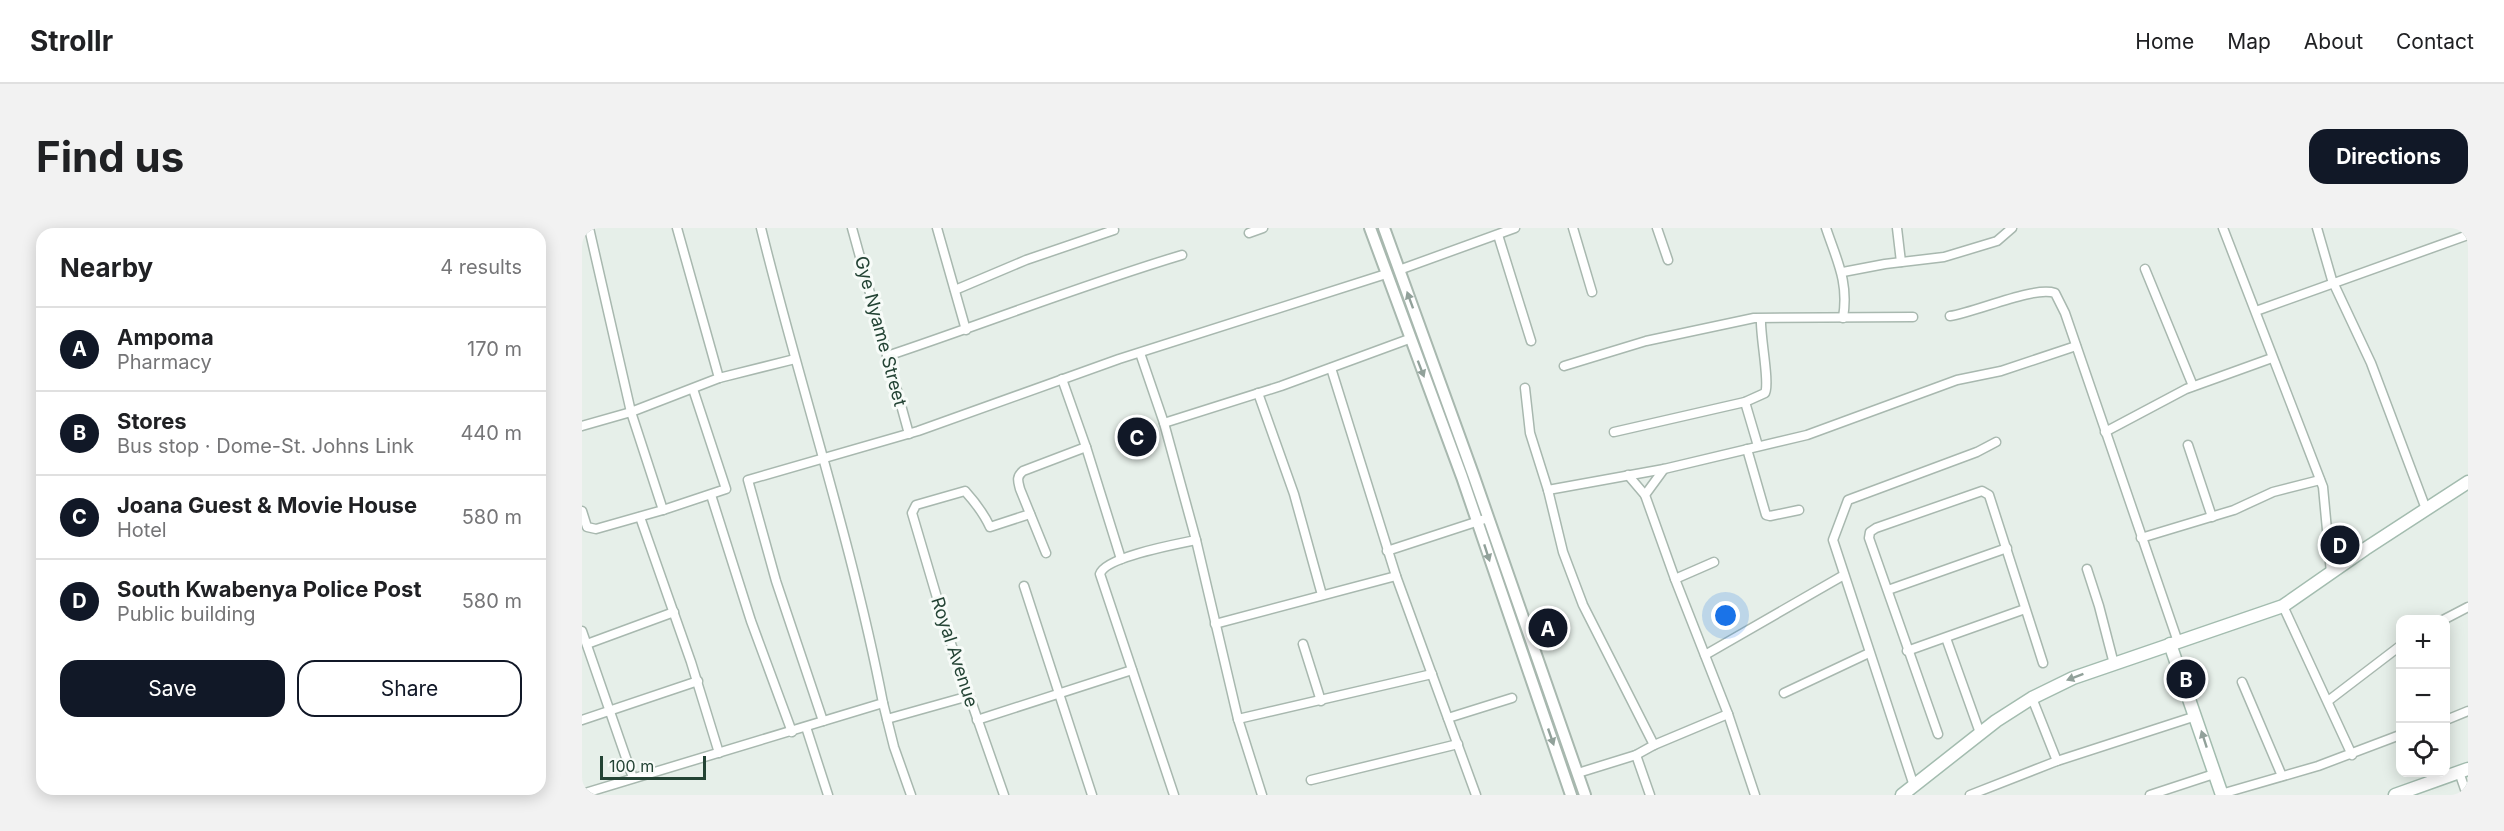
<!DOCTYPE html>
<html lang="en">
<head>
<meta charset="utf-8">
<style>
	:root { --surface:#fff; --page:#f2f2f2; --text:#202124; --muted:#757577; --line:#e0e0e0; --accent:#111827 }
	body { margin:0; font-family:Inter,sans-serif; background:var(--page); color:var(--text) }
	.controls { position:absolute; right:18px; bottom:18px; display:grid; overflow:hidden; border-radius:12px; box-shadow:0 3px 15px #0003 }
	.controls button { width:54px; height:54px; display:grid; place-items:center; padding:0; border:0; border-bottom:2px solid var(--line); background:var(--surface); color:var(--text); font:30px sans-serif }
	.scale { position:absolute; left:18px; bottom:15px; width:106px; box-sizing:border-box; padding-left:6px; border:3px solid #234334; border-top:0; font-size:16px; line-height:21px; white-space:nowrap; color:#234334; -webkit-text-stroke:4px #f7fbf8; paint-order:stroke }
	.you { position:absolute; left:1144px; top:388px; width:21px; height:21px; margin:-15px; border:4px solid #fff; border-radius:50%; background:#1a73e8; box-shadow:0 0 0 9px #1a73e833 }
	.badge { display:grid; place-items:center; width:39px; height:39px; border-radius:50%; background:var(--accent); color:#fff; font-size:20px; font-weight:700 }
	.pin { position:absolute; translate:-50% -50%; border:3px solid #fff; box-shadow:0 2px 6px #0006 }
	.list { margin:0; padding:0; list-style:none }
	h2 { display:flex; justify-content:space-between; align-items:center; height:78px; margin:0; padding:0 24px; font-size:26px }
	h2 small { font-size:20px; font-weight:400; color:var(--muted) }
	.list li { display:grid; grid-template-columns:39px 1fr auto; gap:18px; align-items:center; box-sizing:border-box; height:84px; padding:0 24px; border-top:2px solid var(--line) }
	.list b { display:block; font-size:22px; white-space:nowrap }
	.list p { margin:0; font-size:20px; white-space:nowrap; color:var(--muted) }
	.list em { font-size:20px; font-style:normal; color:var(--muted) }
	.actions { display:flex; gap:12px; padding:18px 24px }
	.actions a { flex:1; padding:14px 0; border:2px solid var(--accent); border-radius:18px; text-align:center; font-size:21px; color:var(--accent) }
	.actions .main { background:var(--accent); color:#fff }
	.icon { flex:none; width:33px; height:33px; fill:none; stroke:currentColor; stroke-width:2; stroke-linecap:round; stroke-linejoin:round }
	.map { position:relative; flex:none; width:1886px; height:567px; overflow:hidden; border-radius:18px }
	header { display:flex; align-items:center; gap:36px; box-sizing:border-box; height:84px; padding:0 30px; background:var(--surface); border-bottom:2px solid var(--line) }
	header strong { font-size:28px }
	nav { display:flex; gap:33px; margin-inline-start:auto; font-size:21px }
	.intro { display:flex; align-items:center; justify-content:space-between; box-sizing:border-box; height:144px; padding:0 36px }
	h1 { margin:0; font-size:42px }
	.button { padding:15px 27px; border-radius:18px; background:var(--accent); color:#fff; font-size:21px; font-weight:700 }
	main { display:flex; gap:36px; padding:0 36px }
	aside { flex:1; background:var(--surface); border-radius:18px; box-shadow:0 3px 15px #0003 }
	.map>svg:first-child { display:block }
</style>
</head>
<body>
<header>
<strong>Strollr</strong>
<nav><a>Home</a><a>Map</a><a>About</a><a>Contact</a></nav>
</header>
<div class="intro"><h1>Find us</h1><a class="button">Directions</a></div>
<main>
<aside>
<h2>Nearby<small>4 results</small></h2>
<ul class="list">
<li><span class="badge">A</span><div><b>Ampoma</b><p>Pharmacy</p></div><em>170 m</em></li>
<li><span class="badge">B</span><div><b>Stores</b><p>Bus stop · Dome-St. Johns Link</p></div><em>440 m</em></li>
<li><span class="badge">C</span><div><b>Joana Guest &amp; Movie House</b><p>Hotel</p></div><em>580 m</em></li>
<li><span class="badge">D</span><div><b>South Kwabenya Police Post</b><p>Public building</p></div><em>580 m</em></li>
</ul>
<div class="actions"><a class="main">Save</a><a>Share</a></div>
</aside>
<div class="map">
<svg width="1886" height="567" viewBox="0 0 1886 567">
	<rect width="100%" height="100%" fill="#e6efe9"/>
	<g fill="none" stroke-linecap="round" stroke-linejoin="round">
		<g stroke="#a8b8af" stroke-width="11">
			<g id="minor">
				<path d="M7,0L49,184L81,282"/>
				<path d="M270,0L327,206"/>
				<path d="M355,0L384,102"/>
				<path d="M991,0L1010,64"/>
				<path d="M1075,0L1086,32"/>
				<path d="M1244,0C1255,33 1267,54 1261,90"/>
				<path d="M1315,0L1319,34"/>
				<path d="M1641,0L1741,259L1749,345"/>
				<path d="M1735,0L1750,52L1789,135L1844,281"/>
				<path d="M667,5L681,0"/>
				<path d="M916,7L949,113"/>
				<path d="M1563,41L1611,158"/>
				<path d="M817,42L933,0"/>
				<path d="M1261,44L1303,36L1362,29L1415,13L1430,0"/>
				<path d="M373,62L444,32L532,2"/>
				<path d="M1674,83L1886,7"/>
				<path d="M1368,88C1395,84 1451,58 1473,65L1483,85L1596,414"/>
				<path d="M558,125L582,195L614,312L656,491L680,567"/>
				<path d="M305,128C404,95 500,57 600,27"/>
				<path d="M982,138L1064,113L1172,90L1331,89"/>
				<path d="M749,140L814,348L894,567"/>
				<path d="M137,150L213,131"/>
				<path d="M480,151L504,219L539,331"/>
				<path d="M943,160L948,205L966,262L981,324L1001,377L1072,517"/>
				<path d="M676,165L712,266L740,367"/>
				<path d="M1163,174L1176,218"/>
				<path d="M582,195L699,158L827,111"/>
				<path d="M0,198L49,184L137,150L95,0"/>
				<path d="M1032,204L1163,174L1183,165C1188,155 1178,108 1179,91"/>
				<path d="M1523,204L1604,161L1690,130"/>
				<path d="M1606,217L1630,289"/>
				<path d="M1165,221L1184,287L1188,288L1217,282"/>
				<path d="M1082,241L1063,267L1093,351L1146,486L1173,567"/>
				<path d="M1046,247L1063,267"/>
				<path d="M966,262L1082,241L1225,207L1375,152L1419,143L1494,118"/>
				<path d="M129,267L169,393L210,504"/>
				<path d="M0,283L5,299L14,301L81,282L144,261L111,161"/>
				<path d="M58,289L109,434L137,525"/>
				<path d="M1559,310L1652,282L1691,264L1738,252"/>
				<path d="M805,323L906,290"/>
				<path d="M464,325L438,261C436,253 434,249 441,243L504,219"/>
				<path d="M1505,341L1517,378L1532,436"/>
				<path d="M1093,351L1132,334"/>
				<path d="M442,358L510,567"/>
				<path d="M1306,362L1425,320"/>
				<path d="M1701,378L1770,527"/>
				<path d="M1861,392L1886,379"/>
				<path d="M633,396L814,348"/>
				<path d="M0,403L51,550"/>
				<path d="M1364,410L1398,505"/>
				<path d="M5,416L92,384"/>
				<path d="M721,416L739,473"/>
				<path d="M1325,423L1443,381"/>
				<path d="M1123,427L1262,347"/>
				<path d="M1660,454L1700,548"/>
				<path d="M1202,465L1287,425"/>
				<path d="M1450,470L1475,533"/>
				<path d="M1746,473L1818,418"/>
				<path d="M301,475L312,519L329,567"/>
				<path d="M866,490L930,470"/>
				<path d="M305,491L387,468"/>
				<path d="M656,491L850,446"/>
				<path d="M0,492L116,453"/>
				<path d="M395,492L550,442"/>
				<path d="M1864,492L1886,483"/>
				<path d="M241,493L194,353L166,252L336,203L537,131L804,46"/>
				<path d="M224,499L246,567"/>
				<path d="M1356,506L1287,310L1288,304L1294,300L1400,263L1407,267L1461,435"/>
				<path d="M1054,527L1068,567"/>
				<path d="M1877,544L1885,567"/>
				<path d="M996,545L1054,527L1072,517L1146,486"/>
				<path d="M729,552L876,516"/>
				<path d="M1332,558L1251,312L1266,272L1395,224L1414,214"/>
				<path d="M0,566L301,475C270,314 218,159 179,0"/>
				<path d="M1639,566L1736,538L1818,507"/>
				<path d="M422,567L366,407L330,285L334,277L383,263C392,273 402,286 408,299L448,286"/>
				<path d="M592,567L518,346C523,329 595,316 614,312"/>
				<path d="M1388,567L1475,533L1614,488"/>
				<path d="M1568,567L1632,546"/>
			</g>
		</g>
		<g stroke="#a8b8af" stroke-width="14">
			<g id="tertiary">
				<path d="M788,0L880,249L989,567"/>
				<path d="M802,0L891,246L1003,567"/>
			</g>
		</g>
		<g stroke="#a3bcaf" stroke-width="15">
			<g id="secondary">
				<path d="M1588,416L1640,567"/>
				<path d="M1320,567L1414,493L1450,470L1491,450L1701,378L1783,321L1886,254"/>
				<path d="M1813,567L1886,541"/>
			</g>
		</g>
		<use href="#minor" stroke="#fff" stroke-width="8"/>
		<use href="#tertiary" stroke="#fff" stroke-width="10"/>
		<use href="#secondary" stroke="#fff" stroke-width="12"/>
	</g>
	<defs><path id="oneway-solid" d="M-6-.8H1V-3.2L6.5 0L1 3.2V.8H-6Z" transform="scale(1.5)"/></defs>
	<g fill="#91a19a">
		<use href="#oneway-solid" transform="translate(828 72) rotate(-110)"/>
		<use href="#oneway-solid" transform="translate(839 141) rotate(69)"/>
		<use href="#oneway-solid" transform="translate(905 325) rotate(72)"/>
		<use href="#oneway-solid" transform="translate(1493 449) rotate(159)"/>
		<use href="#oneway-solid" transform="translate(969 509) rotate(71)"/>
		<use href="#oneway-solid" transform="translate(1622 511) rotate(-108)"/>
	</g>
	<g text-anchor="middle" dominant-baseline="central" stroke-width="6" stroke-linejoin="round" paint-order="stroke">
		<g font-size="18" fill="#234334" stroke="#f7fbf8">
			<text transform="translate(299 103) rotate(75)">Gye Nyame Street</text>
			<text transform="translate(373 424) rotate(72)">Royal Avenue</text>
		</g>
	</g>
</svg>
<div class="controls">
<button>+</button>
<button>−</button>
<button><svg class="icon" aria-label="locate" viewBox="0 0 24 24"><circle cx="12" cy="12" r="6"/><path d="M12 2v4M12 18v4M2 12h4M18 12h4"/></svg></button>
</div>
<div class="scale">100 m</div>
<div class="you"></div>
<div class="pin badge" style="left:966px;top:400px">A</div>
<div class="pin badge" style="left:1604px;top:451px">B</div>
<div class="pin badge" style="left:555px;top:209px">C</div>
<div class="pin badge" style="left:1758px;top:317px">D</div>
</div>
</main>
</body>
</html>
